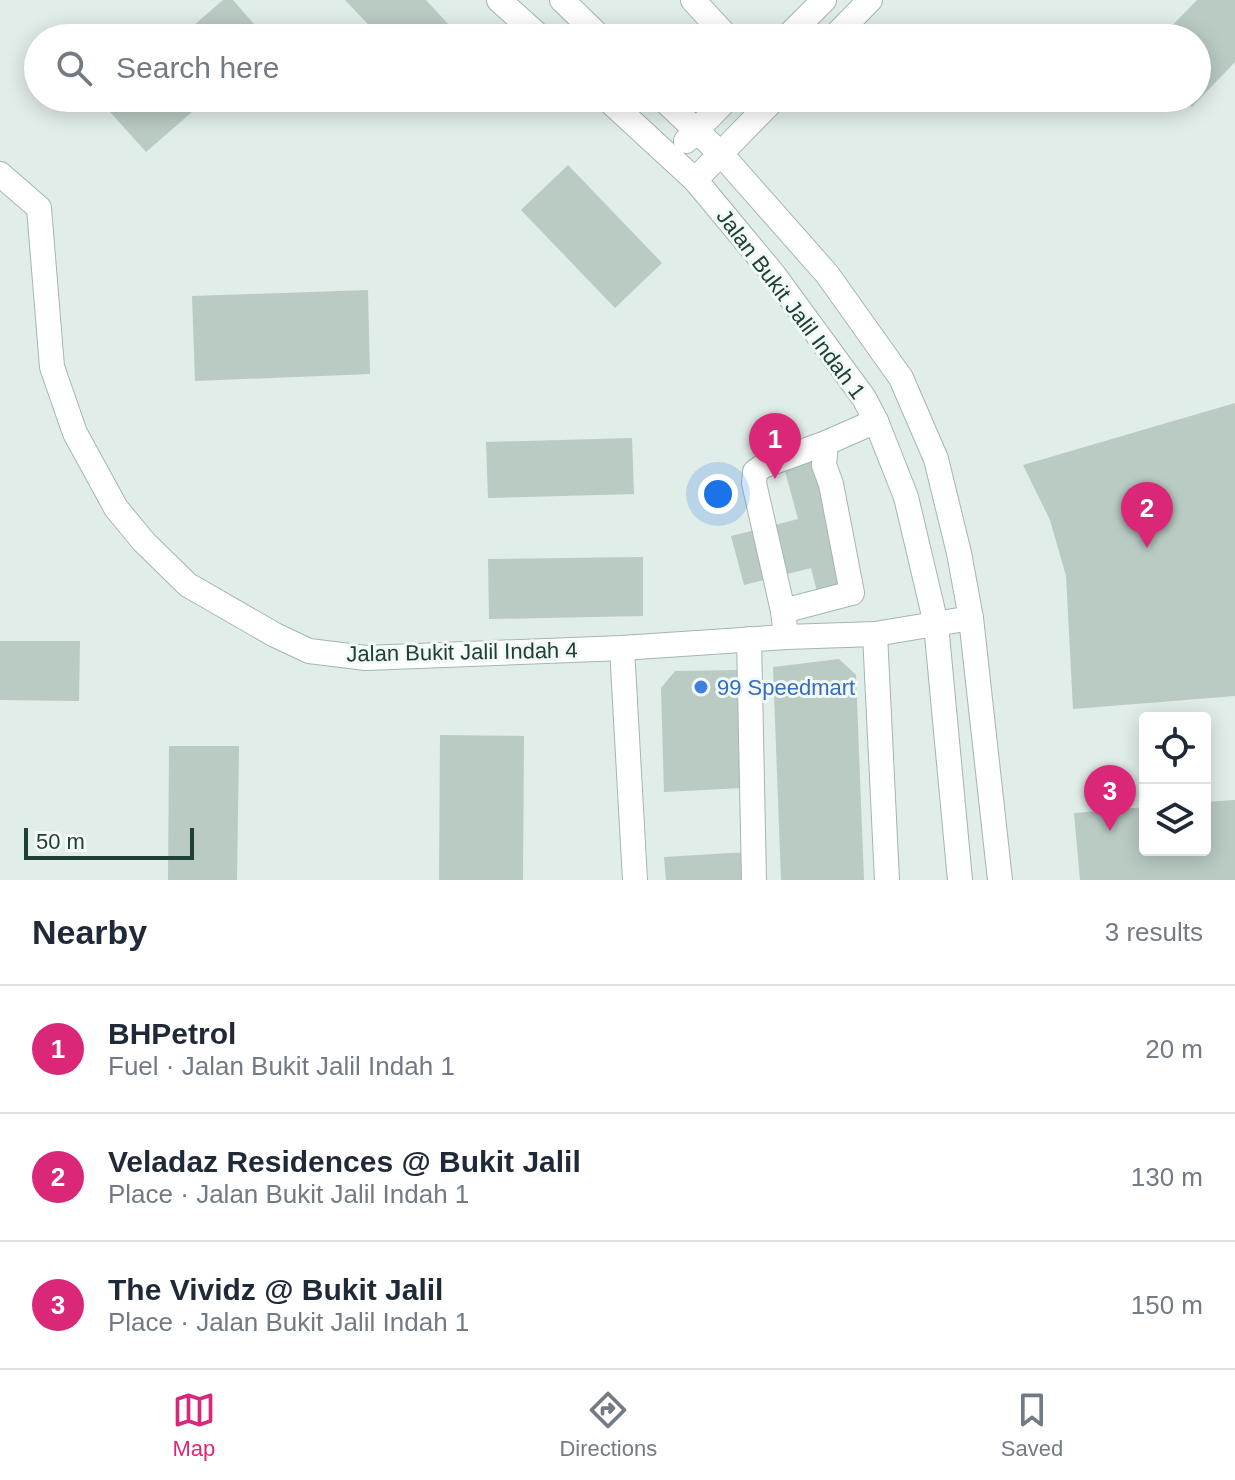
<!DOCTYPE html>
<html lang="en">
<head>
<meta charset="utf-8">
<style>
	:root { --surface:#fff; --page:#f2f2f3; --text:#1f2937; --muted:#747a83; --line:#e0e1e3; --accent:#db2777 }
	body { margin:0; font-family:Arial,sans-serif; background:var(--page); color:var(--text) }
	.controls { position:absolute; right:24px; bottom:24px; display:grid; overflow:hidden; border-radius:8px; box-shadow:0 4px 20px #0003 }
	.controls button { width:72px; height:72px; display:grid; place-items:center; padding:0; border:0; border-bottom:2px solid var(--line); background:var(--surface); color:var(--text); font:40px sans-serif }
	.scale { position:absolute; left:24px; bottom:20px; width:170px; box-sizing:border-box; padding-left:8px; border:4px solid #1f4036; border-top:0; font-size:22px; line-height:28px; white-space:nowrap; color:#1f4036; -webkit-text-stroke:6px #f2f9f6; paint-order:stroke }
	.you { position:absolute; left:718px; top:494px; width:28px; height:28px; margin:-20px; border:6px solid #fff; border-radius:50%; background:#1a73e8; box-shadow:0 0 0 12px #1a73e833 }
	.badge { display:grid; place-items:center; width:52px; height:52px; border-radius:50%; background:var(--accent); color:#fff; font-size:26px; font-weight:700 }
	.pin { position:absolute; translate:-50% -66px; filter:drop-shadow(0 2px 4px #0008) }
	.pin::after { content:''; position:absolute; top:42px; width:28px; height:24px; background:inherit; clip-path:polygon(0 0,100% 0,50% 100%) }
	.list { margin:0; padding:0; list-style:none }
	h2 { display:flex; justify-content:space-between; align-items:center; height:104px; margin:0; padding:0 32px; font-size:34px }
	h2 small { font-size:26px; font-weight:400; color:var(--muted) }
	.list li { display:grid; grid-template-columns:52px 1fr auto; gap:24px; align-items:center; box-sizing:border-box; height:128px; padding:0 32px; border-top:2px solid var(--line) }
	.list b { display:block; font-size:30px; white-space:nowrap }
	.list p { margin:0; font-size:26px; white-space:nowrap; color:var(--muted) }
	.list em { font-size:26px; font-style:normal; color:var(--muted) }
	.icon { flex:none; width:44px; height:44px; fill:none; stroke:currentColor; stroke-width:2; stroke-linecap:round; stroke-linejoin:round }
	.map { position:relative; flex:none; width:1235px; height:880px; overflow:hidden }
	.search { position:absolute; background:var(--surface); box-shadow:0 4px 20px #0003; left:24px; right:24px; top:24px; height:88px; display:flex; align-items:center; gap:20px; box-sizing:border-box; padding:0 28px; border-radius:44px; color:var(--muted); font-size:30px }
	.sheet { height:488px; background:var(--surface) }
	nav { display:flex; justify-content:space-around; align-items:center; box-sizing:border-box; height:112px; border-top:2px solid var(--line); background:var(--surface); font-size:22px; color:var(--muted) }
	nav a { display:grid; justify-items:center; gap:4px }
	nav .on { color:var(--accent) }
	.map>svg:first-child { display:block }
</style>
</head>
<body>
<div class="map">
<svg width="1235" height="880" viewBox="0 0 1235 880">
	<rect width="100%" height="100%" fill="#e1ede8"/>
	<g fill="#b9cbc3">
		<path d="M223,0H233L266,38H179Z"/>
		<path d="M345,0H426L461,38H381Z"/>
		<path d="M1197,0H1235V62L1192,107L1182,98H1197V38H1160Z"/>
		<path d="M110,98H208L146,152L103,104Z"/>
		<path d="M568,165L662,263L615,308L521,210Z"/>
		<path d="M368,290L370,374L195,381L192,296Z"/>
		<path d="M1235,403V696L1073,709L1066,576L1050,520L1023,465Z"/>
		<path d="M632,438L634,494L488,498L486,442Z"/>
		<path d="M811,441L848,584L817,592L811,568L744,585L731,536L798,519L779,449Z"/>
		<path d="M643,557V616L489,619L488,559Z"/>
		<path d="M0,641H80L79,701L0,700Z"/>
		<path d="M839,659L856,675L864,880H781L773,667Z"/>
		<path d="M737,670L743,788L664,792L661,688L675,671Z"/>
		<path d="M440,735L524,736L523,880H439Z"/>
		<path d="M169,746H239L237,880H168Z"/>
		<path d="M1235,800V880H1080L1074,813L1145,807V850H1205V802Z"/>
		<path d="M747,852L748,880H666L664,857Z"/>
	</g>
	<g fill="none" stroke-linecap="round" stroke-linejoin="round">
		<g stroke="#a3b6af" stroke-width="26">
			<g id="minor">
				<path d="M499,0L541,38"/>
				<path d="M562,0L601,38"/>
				<path d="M693,0L728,38"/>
				<path d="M786,38L824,0"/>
				<path d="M833,38L870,0"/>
				<path d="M606,98L695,180L706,193L774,275L864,398L876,421L906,497L936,624L960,880"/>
				<path d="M662,98L721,154L827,274L901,378L936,459L959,553L971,618L1000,880"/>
				<path d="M686,141L728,98"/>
				<path d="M0,174L39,208L52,367L75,433L116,508L144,542L188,585L275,635L309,651L366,658L622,648L786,637L875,634L971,618"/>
				<path d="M695,180L775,98"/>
				<path d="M783,611L754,483L755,472L763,466L826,443"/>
				<path d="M875,634L887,880"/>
				<path d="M786,637L783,611L852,593L831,484L824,465L826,443L876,421"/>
				<path d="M749,639L754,880"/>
				<path d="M622,648L635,880"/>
			</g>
		</g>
		<use href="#minor" stroke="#fff" stroke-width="24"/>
	</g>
	<circle fill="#3f7fe0" stroke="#f2f9f6" stroke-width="3" cx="701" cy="687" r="8"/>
	<g text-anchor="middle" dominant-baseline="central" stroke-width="6" stroke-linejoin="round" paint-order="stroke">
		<g font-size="22" fill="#1f4036" stroke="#f2f9f6">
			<text transform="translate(791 304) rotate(53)">Jalan Bukit Jalil Indah 1</text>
			<text transform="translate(462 652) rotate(-1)">Jalan Bukit Jalil Indah 4</text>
		</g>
		<g font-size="22" fill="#366cbe" stroke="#f2f9f6" text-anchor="start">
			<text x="717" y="687">99 Speedmart</text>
		</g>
	</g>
</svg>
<div class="controls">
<button><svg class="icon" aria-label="locate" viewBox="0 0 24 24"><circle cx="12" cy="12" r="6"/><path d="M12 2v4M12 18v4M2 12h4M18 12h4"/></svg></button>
<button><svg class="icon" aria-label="layers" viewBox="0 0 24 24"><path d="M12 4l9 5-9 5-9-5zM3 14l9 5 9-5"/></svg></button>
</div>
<div class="scale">50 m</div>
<div class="you"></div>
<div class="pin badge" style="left:775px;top:479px">1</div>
<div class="pin badge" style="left:1147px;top:548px">2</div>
<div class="pin badge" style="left:1110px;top:831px">3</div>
<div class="search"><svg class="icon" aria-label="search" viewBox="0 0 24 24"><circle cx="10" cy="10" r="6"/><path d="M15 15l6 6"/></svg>Search here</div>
</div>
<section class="sheet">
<h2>Nearby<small>3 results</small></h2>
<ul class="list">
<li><span class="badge">1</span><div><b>BHPetrol</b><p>Fuel · Jalan Bukit Jalil Indah 1</p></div><em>20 m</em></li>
<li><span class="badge">2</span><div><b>Veladaz Residences @ Bukit Jalil</b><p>Place · Jalan Bukit Jalil Indah 1</p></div><em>130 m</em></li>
<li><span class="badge">3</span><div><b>The Vividz @ Bukit Jalil</b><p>Place · Jalan Bukit Jalil Indah 1</p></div><em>150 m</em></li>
</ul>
</section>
<nav>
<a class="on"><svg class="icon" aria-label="map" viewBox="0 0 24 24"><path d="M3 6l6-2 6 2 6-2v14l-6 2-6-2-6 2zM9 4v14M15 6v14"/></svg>Map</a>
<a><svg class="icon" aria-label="directions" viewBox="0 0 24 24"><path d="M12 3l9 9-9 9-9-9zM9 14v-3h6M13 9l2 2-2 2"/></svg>Directions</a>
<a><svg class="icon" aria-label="saved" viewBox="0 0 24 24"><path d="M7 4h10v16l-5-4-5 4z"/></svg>Saved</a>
</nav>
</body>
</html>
